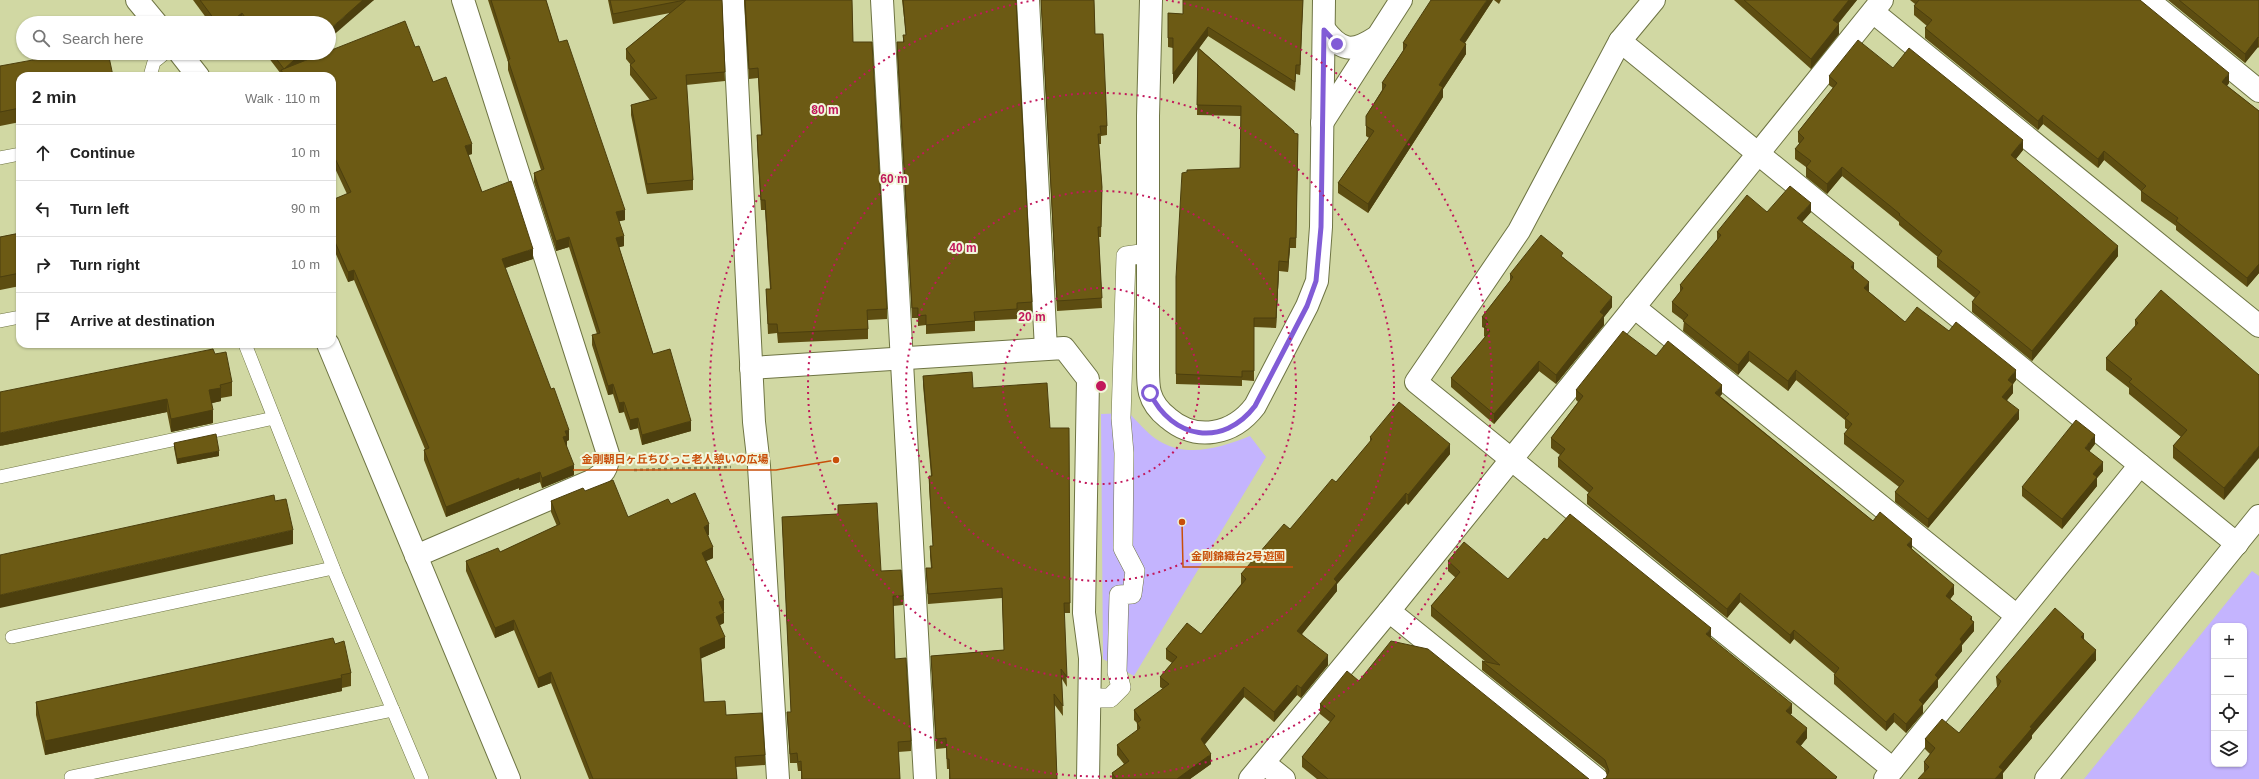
<!DOCTYPE html>
<html lang="en">
<head>
<meta charset="utf-8">
<style>
	:root { --surface:#fff; --page:#f2f2f2; --text:#222; --muted:#767676; --line:#e0e0e0 }
	body { margin:0; font-family:Arial,"Noto Sans JP",sans-serif; background:var(--page); color:var(--text) }
	.controls { position:absolute; right:12px; bottom:12px; display:grid; overflow:hidden; border-radius:8px; box-shadow:0 1px 3px #0004 }
	.controls button { width:36px; height:36px; display:grid; place-items:center; padding:0; border:0; border-bottom:1px solid var(--line); background:var(--surface); color:var(--text); font:20px sans-serif }
	.stop { position:absolute; width:12px; height:12px; margin:-9px; border:3px solid #815cd6; border-radius:50%; background:#fff }
	.stop.end { background:#815cd6; border-color:#fff; box-shadow:0 1px 4px #0008 }
	.list { margin:0; padding:0; list-style:none }
	h2 { display:flex; justify-content:space-between; align-items:center; height:52px; margin:0; padding:0 16px; font-size:17px }
	h2 small { font-size:13px; font-weight:400; color:var(--muted) }
	.list li { display:grid; grid-template-columns:26px 1fr auto; gap:12px; align-items:center; box-sizing:border-box; height:56px; padding:0 16px; border-top:1px solid var(--line) }
	.list b { display:block; font-size:15px; white-space:nowrap }
	.list em { font-size:13px; font-style:normal; color:var(--muted) }
	.icon { flex:none; width:22px; height:22px; fill:none; stroke:currentColor; stroke-width:2; stroke-linecap:round; stroke-linejoin:round }
	.map { position:relative; flex:none; width:2259px; height:779px; overflow:hidden }
	.search { position:absolute; background:var(--surface); box-shadow:0 1px 3px #0004; left:16px; top:16px; width:320px; height:44px; display:flex; align-items:center; gap:10px; box-sizing:border-box; padding:0 14px; border-radius:22px; color:var(--muted); font-size:15px }
	.panel { position:absolute; background:var(--surface); box-shadow:0 1px 3px #0004; left:16px; top:72px; width:320px; height:276px; border-radius:12px }
	.map>svg:first-child { display:block }
</style>
</head>
<body>
<div class="map">
<svg width="2259" height="779" viewBox="0 0 2259 779">
	<rect width="100%" height="100%" fill="#d1d8a3"/>
	<g fill="#c4b4fe" fill-rule="evenodd">
		<path d="M1129,413C1138,422 1146,432 1156,439C1185,459 1220,448 1250,436L1266,457L1134,676L1103,659L1101,414Z"/>
		<path d="M2252,571L2259,576V779H2084ZM2214,626H2244V764H2214Z"/>
	</g>
	<g fill="none" stroke-linecap="round" stroke-linejoin="round">
		<g stroke="#6e7443" stroke-width="14">
			<g id="service">
				<path d="M150,76L154,62L165,53"/>
				<path d="M0,158L20,154"/>
				<path d="M0,321L20,317"/>
				<path d="M245,344L336,575L422,779"/>
				<path d="M0,477L274,418"/>
				<path d="M12,637L333,568"/>
				<path d="M71,777L393,710"/>
			</g>
		</g>
		<g stroke="#6e7443" stroke-width="20">
			<path id="pedestrian" d="M1090,698H1110L1121,687L1117,672L1119,595L1132,594L1135,571L1123,548L1124,453L1121,418L1126,256L1148,253"/>
		</g>
		<g stroke="#6e7443" stroke-width="24">
			<g id="minor">
				<path d="M733,0L754,422L759,466L778,779"/>
				<path d="M882,0L925,779"/>
				<path d="M1028,0L1046,349"/>
				<path d="M1151,0L1148,116V369C1148,376 1148,386 1150,393C1153,404 1159,411 1168,418C1196,442 1233,435 1255,406L1307,306L1317,281L1321,227L1324,0"/>
				<path d="M1654,0L1620,41L1519,231L1416,382L1893,769"/>
				<path d="M2148,0L2259,91"/>
				<path d="M1873,12L2259,326"/>
				<path d="M1324,29C1341,51 1352,53 1375,38"/>
				<path d="M1620,41L2237,544"/>
				<path d="M1322,123L1401,0"/>
				<path d="M1634,307L2017,616"/>
				<path d="M751,368L1064,348L1088,379L1084,613L1090,658L1088,779"/>
				<path d="M416,556L591,481C604,474 608,469 608,454L463,0"/>
				<path d="M1389,611L1597,779"/>
				<path d="M1264,763L1284,779"/>
				<path d="M1885,779L2140,465"/>
			</g>
		</g>
		<g stroke="#6e7443" stroke-width="24">
			<g id="tertiary">
				<path d="M137,0L156,23"/>
				<path d="M180,53L198,76"/>
				<path d="M328,344L509,779"/>
				<path d="M1250,779L1389,611L1882,0"/>
				<path d="M2046,779L2259,516"/>
			</g>
		</g>
		<path stroke="#7f845e" stroke-width="2.5" stroke-dasharray="3 3" stroke-linecap="butt" d="M634,470L731,467"/>
		<use href="#service" stroke="#fff" stroke-width="13"/>
		<use href="#pedestrian" stroke="#fff" stroke-width="19"/>
		<use href="#minor" stroke="#fff" stroke-width="22"/>
		<use href="#tertiary" stroke="#fff" stroke-width="22"/>
	</g>
	<g fill="#5d4d11">
		<path d="M193,0H374L329,23H210Z"/>
		<path d="M488,0H546L559,42L625,220L619,221L624,246L619,247L653,354L691,431L642,445L638,428L630,430L624,412L619,413L613,394L608,395L592,345V335L597,334L569,247L556,251L534,182V173L541,170L508,70V62Z"/>
		<path d="M608,0H722L725,81L686,85L693,180V190L647,194L631,115V105L650,100L630,75V65H631L626,59V49L670,13L613,24Z"/>
		<path d="M744,0H852L853,42L887,309V319L868,320V339L778,343L777,333L768,334L766,289H770L765,210H761L757,145V135H761L758,78L749,79Z"/>
		<path d="M902,0H1016L1032,302V312L1017,313V319L975,321V331L926,334V325L918,326V318H912L897,52V42H903V35H906Z"/>
		<path d="M1041,0H1094L1095,34L1107,126V135L1101,136V144H1099L1102,187L1101,237H1099L1102,308L1057,311Z"/>
		<path d="M1303,0L1300,75L1296,74L1295,91L1208,36L1199,48L1294,133L1298,143L1296,248H1290L1288,272L1279,271L1276,328L1254,327V381L1242,380V386L1176,384V277L1240,168L1241,116L1197,115L1198,49L1173,84V48L1168,47V13L1183,14Z"/>
		<path d="M1493,0L1465,43L1466,54L1443,89V97L1368,213L1338,193V183L1369,138L1366,136V116L1382,90V83L1403,51V43Z"/>
		<path d="M1494,0H1501L1499,4Z"/>
		<path d="M1734,0H1857L1838,24L1839,34L1811,69Z"/>
		<path d="M1910,0H2140L2229,83L2227,86L2259,111V273L2247,287L2176,230V226L2141,201V191L2104,160L2098,168L2043,124L2038,130L1925,38V28L1927,26L1914,15V6L1915,4Z"/>
		<path d="M2168,0H2259V48L2258,47L2245,63Z"/>
		<path d="M415,47L472,154L468,155L482,192L533,259L505,268L569,440L567,441L566,446L574,475L542,488L540,482L519,490V488L446,517L424,460V450L425,449L354,280L348,282L332,245V200L347,194L332,162V76H281V74L265,53H313L304,61Z"/>
		<path d="M98,59L20,76V122L0,126V66Z"/>
		<path d="M1893,68L2023,150L2016,159L2118,256L2032,361L1972,312V302L1975,298L1937,267V258L1938,257L1899,225V222L1842,176L1827,194L1806,177V167L1795,159V149L1800,144L1798,142V132L1833,88L1829,85V76Z"/>
		<path d="M1767,212H1811L1802,222L1854,270L1869,292L1905,322L1949,331L2016,380L2013,384V393L2007,400L2019,419L1928,528L1895,502V492L1899,487L1844,444V434L1848,430L1845,428V420L1796,380L1788,391L1749,361L1738,375L1683,331L1684,321L1672,312V302L1680,292V285L1717,241V232Z"/>
		<path d="M20,233V286L0,290V237Z"/>
		<path d="M1563,257L1612,307L1604,317V325L1556,384L1539,371L1494,424L1451,387V378L1485,337L1484,336V328L1482,327V317L1510,281V274Z"/>
		<path d="M2135,320L2259,375L2224,500L2173,458V446L2181,437L2129,394V388L2106,370V358L2135,327Z"/>
		<path d="M215,354L232,382V396L221,398V401L211,403L213,423L171,432L167,412L0,446Z"/>
		<path d="M1656,356L1722,394L1720,396L1873,521L1912,548V549L1954,594L1950,599L1972,620L1974,631L1962,645V651L1938,680V687L1923,705V713L1906,733L1894,722L1886,731L1834,684V675L1835,674L1794,639L1790,644L1740,602L1727,618L1587,504V495L1589,493L1558,467V458L1560,455L1551,448V438L1578,402L1576,400V390Z"/>
		<path d="M923,376L973,388L1050,428H1069L1070,613H1064L1067,687L1062,679L1063,716L1054,704L1057,779H949V769H947L946,748L936,749L931,656L1004,650L1002,598L928,604L926,568H931L930,556V546H933L929,486V476H931L923,385Z"/>
		<path d="M1370,437L1450,454L1408,505L1406,503L1337,584V591L1302,634L1328,665L1301,698L1297,695L1274,722L1244,697L1204,745L1211,764L1190,779H1112V773L1124,764L1117,755V745L1137,731V723L1134,720V710L1163,689L1160,687V677L1172,663L1166,659V649L1201,634L1241,584V574L1290,529L1336,482L1370,442Z"/>
		<path d="M174,443L219,456L177,464L174,448Z"/>
		<path d="M2095,444L2089,451L2103,471L2097,478V486L2062,529L2022,496V487Z"/>
		<path d="M585,491L628,517L671,504L709,535H708L713,558L706,561L724,611H723L724,623L720,625L725,648L701,658L704,702L726,715L765,755V765L736,767L737,779H589L551,683L538,688L514,630L495,638L466,571V561L500,552L557,526L551,512V501Z"/>
		<path d="M838,505L881,571L903,596V605L893,606L895,659L911,741V751L898,752L900,779H801V771H798L797,763H790L787,712H791L782,517L838,514Z"/>
		<path d="M1547,540L1711,637L1710,638L1792,713L1790,715L1807,738L1800,746L1837,779L1606,778L1607,776L1605,769L1482,670V661L1486,662L1431,616V606L1456,578L1448,571V561L1508,579Z"/>
		<path d="M2084,639L2096,660L2032,735V738L2003,773V779L1924,772V762L1930,754L1925,749V739L1959,733L1997,687L1996,677Z"/>
		<path d="M335,644L351,673V686L342,688V691L45,755L36,715V702Z"/>
		<path d="M1359,681L1589,779H1317L1302,767V757L1330,722L1320,714V704Z"/>
	</g>
	<g fill="#4c3f0e">
		<path d="M363,0H374L329,39V30Z"/>
		<path d="M1303,0L1300,75V65Z"/>
		<path d="M1487,0H1493L1460,50V40Z"/>
		<path d="M1849,0H1857L1833,29V20Z"/>
		<path d="M242,13V23H229Z"/>
		<path d="M1839,24V34L1811,69V59Z"/>
		<path d="M1208,27V36L1173,84V74Z"/>
		<path d="M2258,37V47L2245,63V54Z"/>
		<path d="M1466,44V54L1443,89V97L1368,213V204L1439,85Z"/>
		<path d="M302,53H313L287,76L284,69Z"/>
		<path d="M2229,73V83L2222,92V82Z"/>
		<path d="M2043,115V124L2038,130V121Z"/>
		<path d="M2023,140V150L2011,165V155Z"/>
		<path d="M472,144V154L465,156V146Z"/>
		<path d="M2104,151V160L2098,168V159Z"/>
		<path d="M1842,167V176L1827,194V184Z"/>
		<path d="M1811,203V212L1797,228V218Z"/>
		<path d="M625,210V220L616,222V212Z"/>
		<path d="M624,236V246L616,248V238Z"/>
		<path d="M569,237V247L556,251V241Z"/>
		<path d="M1290,238V248L1288,272V262Z"/>
		<path d="M2118,246V256L2032,361V351Z"/>
		<path d="M533,249V259L502,269V259Z"/>
		<path d="M1279,261V271L1276,328V318Z"/>
		<path d="M1854,263V273L1851,267Z"/>
		<path d="M2259,264V273L2247,287V278Z"/>
		<path d="M354,270V280L348,282V272Z"/>
		<path d="M1869,282V292L1864,288Z"/>
		<path d="M1612,297V307L1604,317V325L1556,384V375L1600,312Z"/>
		<path d="M1749,351V361L1738,375V365Z"/>
		<path d="M1539,361V371L1494,424V414Z"/>
		<path d="M1796,370V380L1788,391V381Z"/>
		<path d="M2016,370V380L2013,384V393L2002,406V397L2008,380Z"/>
		<path d="M613,384V394L608,395V386Z"/>
		<path d="M1722,385V394L1715,402V393Z"/>
		<path d="M221,388V401L209,404V390Z"/>
		<path d="M167,399V412L0,446V433Z"/>
		<path d="M624,402V412L619,413V403Z"/>
		<path d="M213,410V423L171,432V419Z"/>
		<path d="M2019,410V419L1928,528V519Z"/>
		<path d="M638,418V428L630,430V420Z"/>
		<path d="M691,421V431L642,445V435Z"/>
		<path d="M569,430V440L567,441V446L563,447V437L565,431Z"/>
		<path d="M2095,435V444L2085,457V448Z"/>
		<path d="M1450,444V454L1408,505V495Z"/>
		<path d="M2259,446V458L2224,500V488Z"/>
		<path d="M219,451V456L177,464V459Z"/>
		<path d="M2103,462V471L2097,478V486L2062,529V519L2093,474Z"/>
		<path d="M574,465V475L542,488V478Z"/>
		<path d="M540,472V482L519,490V480Z"/>
		<path d="M519,478V488L446,517V507Z"/>
		<path d="M1406,493V503L1337,584V591L1297,640V631L1334,579Z"/>
		<path d="M709,524V535L704,537V527Z"/>
		<path d="M293,530V544L0,608V595Z"/>
		<path d="M1912,539V548L1907,554V545Z"/>
		<path d="M713,547V558L702,563V553Z"/>
		<path d="M1954,585V594L1946,605V596Z"/>
		<path d="M1740,593V602L1727,618V609Z"/>
		<path d="M724,600V611L719,613V602Z"/>
		<path d="M724,613V623L716,627V617Z"/>
		<path d="M1972,617V624L1974,622V631L1962,645V651L1938,680V687L1923,705V713L1906,733V724L1919,700L1935,675L1960,639L1970,619Z"/>
		<path d="M514,620V630L495,638V628Z"/>
		<path d="M1711,628V637L1706,643V634Z"/>
		<path d="M1794,630V639L1790,644V635Z"/>
		<path d="M2084,634V643L2081,637Z"/>
		<path d="M725,637V648L700,659V648Z"/>
		<path d="M2096,650V660L2032,735V738L2003,773V779H1995L1999,767L2030,727Z"/>
		<path d="M1328,655V665L1301,698V688Z"/>
		<path d="M551,672V683L538,688V678Z"/>
		<path d="M342,678V691L45,755V741Z"/>
		<path d="M1297,685V695L1274,722V712Z"/>
		<path d="M1244,687V697L1201,749V739Z"/>
		<path d="M1792,704V713L1786,720V711Z"/>
		<path d="M1894,713V722L1886,731V722Z"/>
		<path d="M1807,728V738L1796,752V742Z"/>
		<path d="M1211,754V764L1190,779H1177Z"/>
	</g>
	<g fill="#6c5a14" stroke="#4c3f0e">
		<path d="M200,0H363L329,30V23H249L242,13L229,23H217Z"/>
		<path d="M491,0H546L559,42L567,40L625,210L616,212L624,236L616,238L653,354L670,349L691,421L642,435L638,418L630,420L624,402L619,403L613,384L608,386L592,335L600,333L569,237L556,241L534,173L544,169L508,60L510,59Z"/>
		<path d="M610,0H685L613,14Z"/>
		<path d="M686,0H722L725,72L686,75L693,180L647,184L631,105L657,98L630,65L635,61L626,49Z"/>
		<path d="M745,0H852L853,42H872L887,309L867,310L868,329L778,333L777,324H768L766,289H771L765,200H761L757,135H762L758,68L749,69Z"/>
		<path d="M903,0H1016L1032,302L1017,303V309L974,312L975,321L926,325V315L918,316V308H912L897,42H904L903,35H906Z"/>
		<path d="M1041,0H1094L1095,34H1103L1107,126H1100L1101,134H1098L1102,187L1101,227H1098L1102,298L1057,301Z"/>
		<path d="M1183,0H1303L1300,65H1296L1295,82L1208,27L1173,74V38H1168V13L1183,14Z"/>
		<path d="M1431,0H1487L1460,40L1466,44L1439,85L1443,87L1368,204L1338,183L1374,131L1366,126V116L1386,85L1382,83L1407,45L1403,43Z"/>
		<path d="M1744,0H1849L1833,20L1839,24L1811,59Z"/>
		<path d="M1919,0H2140L2229,73L2222,82L2259,111V264L2247,278L2176,221L2178,218L2141,191L2146,186L2104,151L2098,159L2043,115L2038,121L1925,28L1932,20L1914,6Z"/>
		<path d="M2179,0H2259V38L2258,37L2245,54Z"/>
		<path d="M405,21L415,47L419,46L433,82L446,77L472,144L465,146L482,192L511,181L533,249L502,259L551,389L554,388L569,430L565,431L567,436L563,437L574,465L542,478L540,472L519,480V478L446,507L424,450L429,448L354,270L348,272L332,235V200L351,192L332,152V76H285L281,70L324,53H329V51Z"/>
		<path d="M1858,40L1893,68L1909,48L2023,140L2011,155L2118,246L2032,351L1972,302L1980,292L1937,258L1942,251L1899,215L1900,214L1842,167L1827,184L1806,167L1811,161L1795,149L1804,138L1798,132L1837,83L1829,76Z"/>
		<path d="M1198,48L1294,131V133L1298,134L1296,238H1290L1288,262L1279,261L1276,318H1254V371H1242V377L1176,374V277L1182,173L1187,172V170L1240,168L1241,106L1197,105Z"/>
		<path d="M71,53H97L98,59L109,57L113,76H20V108L0,112V66Z"/>
		<path d="M272,53H302L284,69Z"/>
		<path d="M1790,186L1811,203L1797,218L1854,263L1851,267L1869,282L1864,288L1905,322L1917,307L1949,331L1956,322L2016,370L2008,380L2013,384L2002,397L2019,410L1928,519L1895,492L1904,481L1844,434L1852,424L1845,418L1849,414L1796,370L1788,381L1749,351L1738,365L1683,321L1688,315L1672,302L1683,288L1680,285L1721,235L1717,232L1747,195L1767,212Z"/>
		<path d="M20,233V273L0,277V237Z"/>
		<path d="M1541,235L1563,253L1561,256L1612,297L1600,312L1604,315L1556,375L1539,361L1494,414L1451,378L1490,331L1484,327L1488,322L1482,317L1513,277L1510,274Z"/>
		<path d="M2161,290L2259,375V446L2224,488L2173,446L2187,430L2129,382L2132,379L2106,358L2138,323L2135,320Z"/>
		<path d="M1623,331L1656,356L1668,341L1722,385L1715,393L1873,521L1880,512L1912,539L1907,545L1954,585L1946,596L1972,617L1970,619L1974,622L1960,639L1962,642L1935,675L1938,678L1919,700L1923,704L1906,724L1894,713L1886,722L1834,675L1839,668L1794,630L1790,635L1740,593L1727,609L1587,495L1593,488L1558,458L1565,449L1551,438L1583,396L1576,390Z"/>
		<path d="M213,349L215,354L226,352L232,382L220,385L221,388L209,390L213,410L171,419L167,399L0,433V392Z"/>
		<path d="M972,372L973,388L1047,383L1050,428H1069L1070,603H1064L1067,677L1061,669L1063,706L1054,694L1057,779H950L949,759H947L946,738L936,739L931,656L1004,650L1002,588L928,594L926,568H932L930,546H933L929,476H932L923,376Z"/>
		<path d="M1399,402L1450,444L1408,495L1406,493L1334,579L1337,582L1297,631L1328,655L1301,688L1297,685L1274,712L1244,687L1201,739L1211,754L1177,779H1116L1112,773L1129,761L1117,745L1140,728L1137,723L1141,720L1134,710L1169,684L1160,677L1177,657L1166,649L1187,623L1201,634L1246,579L1241,574L1284,524L1290,529L1332,479L1336,482L1372,439L1370,437Z"/>
		<path d="M2076,420L2095,435L2085,448L2103,462L2093,474L2097,477L2062,519L2022,487Z"/>
		<path d="M216,434L219,451L177,459L174,443Z"/>
		<path d="M613,480L628,517L668,499L671,504L695,493L709,524L704,527L713,547L702,553L724,600L719,602L724,613L716,617L725,637L700,648L704,702L725,701L726,715L762,713L765,755L735,757L737,779H593L551,672L538,678L514,620L495,628L466,561L498,548L500,552L560,524L551,501L583,488L585,491Z"/>
		<path d="M274,495L275,501L286,499L293,530L0,595V555Z"/>
		<path d="M877,503L881,571L901,570L903,596H893L895,659L906,658L911,741L898,742L900,779H802L801,761L798,762L797,753L790,754L787,712H791L782,517L838,514V505Z"/>
		<path d="M1570,514L1711,628L1706,634L1792,704L1786,711L1807,728L1796,742L1837,777L1835,779H1603L1606,778L1609,771L1605,760L1482,661L1500,665L1431,606L1460,572L1448,561L1464,542L1508,579L1544,538L1547,540Z"/>
		<path d="M2055,608L2084,634L2081,637L2096,650L2030,727L2032,728L1999,767L2003,770L1995,779H1918L1929,767L1924,762L1935,748L1925,739L1942,719L1959,733L1998,686L2001,681L1996,677Z"/>
		<path d="M333,638L335,644L344,641L351,673L341,675L342,678L45,741L36,702Z"/>
		<path d="M1391,641L1428,649L1589,779H1328L1302,757L1335,716L1320,704L1347,671L1359,681Z"/>
	</g>
	<g fill="none" stroke-linecap="round" stroke-linejoin="round">
		<path stroke="#815cd6" stroke-width="5" d="M1150,393C1172,439 1223,448 1255,406L1307,306L1316,281L1321,227L1324,30L1337,44"/>
	</g>
	<g fill="none" stroke="#c2185b" stroke-width="2" stroke-dasharray="2 4">
		<circle cx="1101" cy="386" r="98"/>
		<circle cx="1101" cy="386" r="195"/>
		<circle cx="1101" cy="386" r="293"/>
		<path d="M1166 0A391 391 0 1 1 1036 0"/>
	</g>
	<circle cx="1101" cy="386" r="6" fill="#c2185b" stroke="#f2f6db" stroke-width="2"/>
	<g font-size="12" text-anchor="middle" font-weight="bold" fill="#c2185b" stroke="#f2f6db" stroke-width="4" stroke-linejoin="round" paint-order="stroke">
		<text x="825" y="114">80 m</text>
		<text x="894" y="183">60 m</text>
		<text x="963" y="252">40 m</text>
		<text x="1032" y="321">20 m</text>
	</g>
	<path fill="none" stroke="#c84f0a" stroke-width="1.5" d="M836 460L776 470H573M1182 522L1183 567H1293"/>
	<g fill="#c84f0a" stroke="#f2f6db" stroke-width="1.5">
		<circle cx="836" cy="460" r="4"/>
		<circle cx="1182" cy="522" r="4"/>
	</g>
	<g font-size="11" text-anchor="middle" font-weight="bold" fill="#c84f0a" stroke="#f2f6db" stroke-width="4" stroke-linejoin="round" paint-order="stroke">
		<text x="675" y="463">金剛朝日ヶ丘ちびっこ老人憩いの広場</text>
		<text x="1238" y="560">金剛錦織台2号遊園</text>
	</g>
</svg>
<div class="controls">
<button>+</button>
<button>−</button>
<button><svg class="icon" aria-label="locate" viewBox="0 0 24 24"><circle cx="12" cy="12" r="6"/><path d="M12 2v4M12 18v4M2 12h4M18 12h4"/></svg></button>
<button><svg class="icon" aria-label="layers" viewBox="0 0 24 24"><path d="M12 4l9 5-9 5-9-5zM3 14l9 5 9-5"/></svg></button>
</div>
<div class="stop" style="left:1150px;top:393px"></div>
<div class="stop end" style="left:1337px;top:44px"></div>
<div class="search"><svg class="icon" aria-label="search" viewBox="0 0 24 24"><circle cx="10" cy="10" r="6"/><path d="M15 15l6 6"/></svg>Search here</div>
<section class="panel">
<h2>2 min<small>Walk · 110 m</small></h2>
<ul class="list">
<li><svg class="icon" aria-label="ahead" viewBox="0 0 24 24"><path d="M12 20V5M6 11l6-6 6 6"/></svg><div><b>Continue</b></div><em>10 m</em></li>
<li><svg class="icon" aria-label="left" viewBox="0 0 24 24"><path d="M17 20v-9H6M10 6l-5 5 5 5"/></svg><div><b>Turn left</b></div><em>90 m</em></li>
<li><svg class="icon" aria-label="right" viewBox="0 0 24 24"><path d="M7 20v-9h11M14 6l5 5-5 5"/></svg><div><b>Turn right</b></div><em>10 m</em></li>
<li><svg class="icon" aria-label="arrive" viewBox="0 0 24 24"><path d="M6 21V4h12l-3 4 3 4H6"/></svg><div><b>Arrive at destination</b></div></li>
</ul>
</section>
</div>
</body>
</html>
